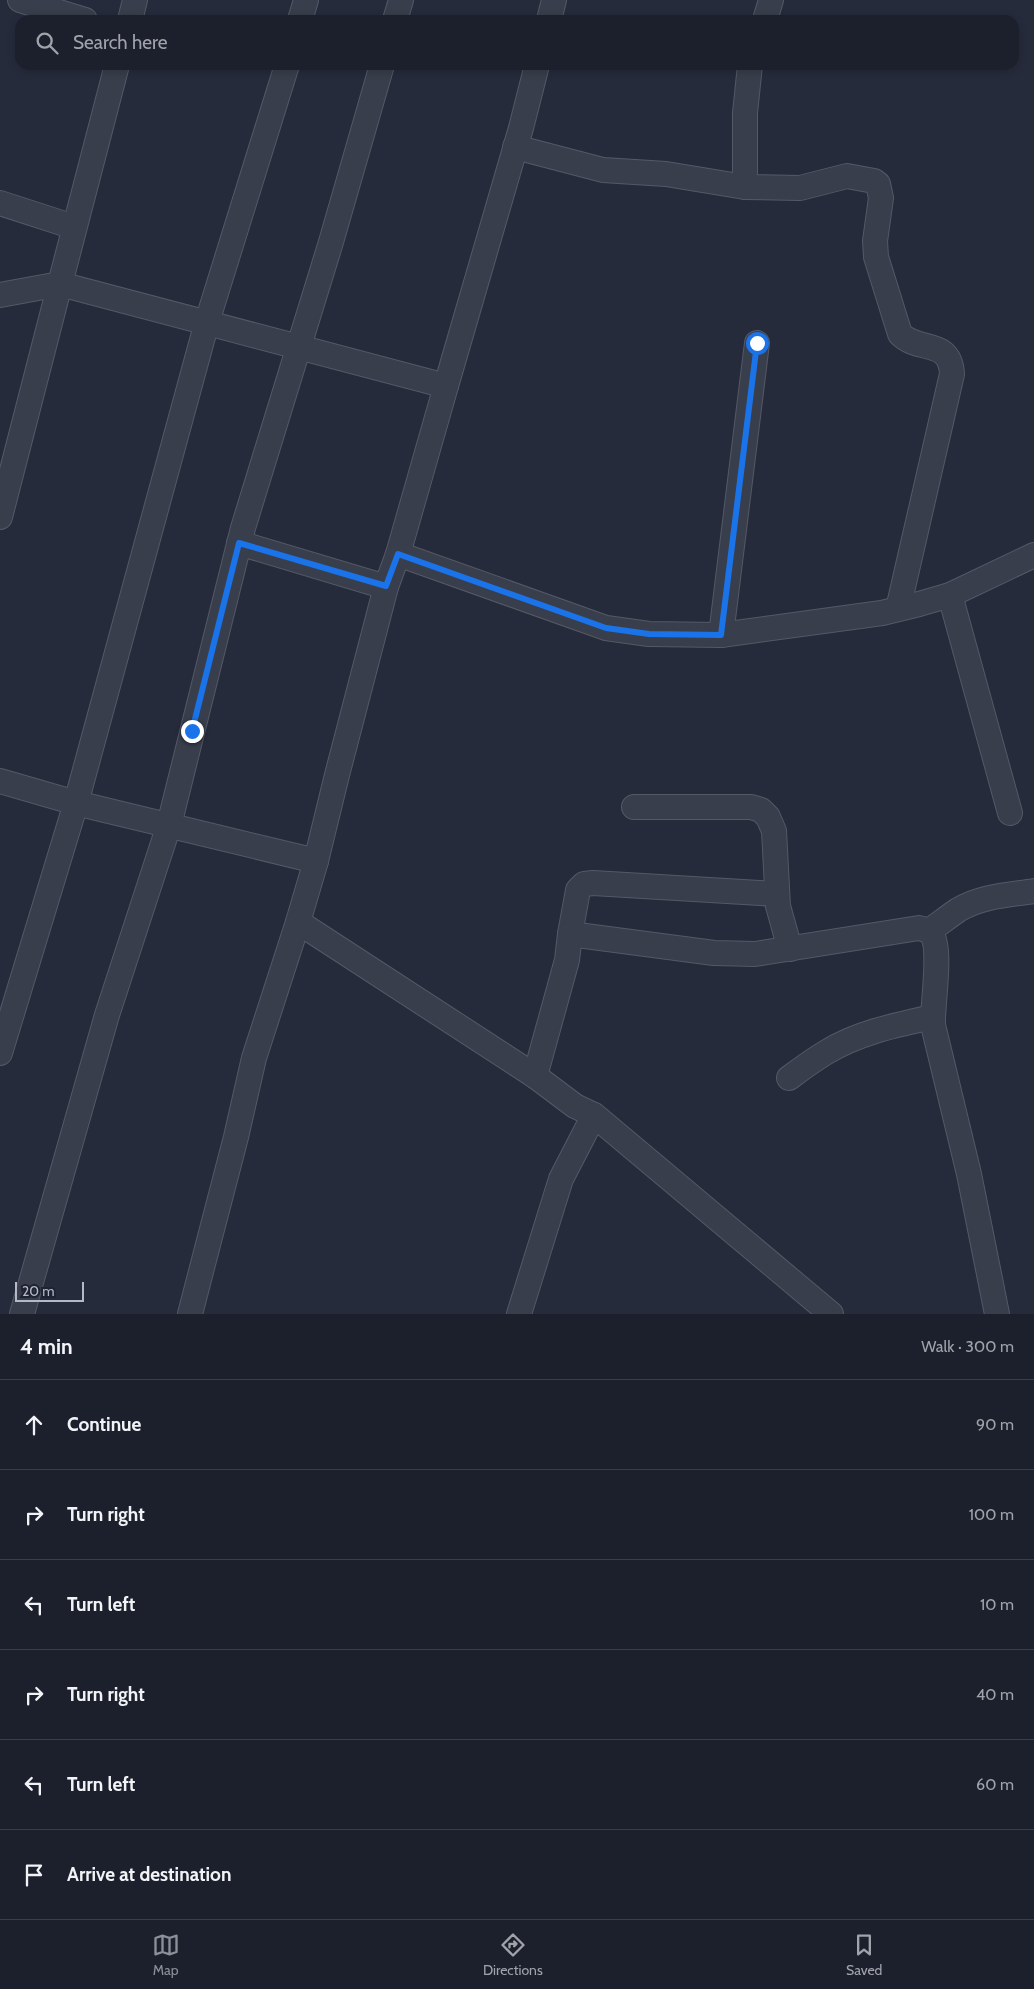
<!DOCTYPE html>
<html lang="en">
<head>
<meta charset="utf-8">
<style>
	:root { --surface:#1c202d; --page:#252835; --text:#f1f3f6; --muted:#a0a3aa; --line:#3a3e49; --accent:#8c9099 }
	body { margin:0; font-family:Cabin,sans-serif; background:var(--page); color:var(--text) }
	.scale { position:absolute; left:15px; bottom:12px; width:69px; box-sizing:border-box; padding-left:5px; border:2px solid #b5b9c7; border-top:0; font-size:14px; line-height:18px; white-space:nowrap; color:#b5b9c7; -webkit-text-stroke:4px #1e2331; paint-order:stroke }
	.stop { position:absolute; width:15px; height:15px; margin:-11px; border:4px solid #1a73e8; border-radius:50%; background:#fff }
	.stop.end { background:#1a73e8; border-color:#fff; box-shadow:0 1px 5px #0008 }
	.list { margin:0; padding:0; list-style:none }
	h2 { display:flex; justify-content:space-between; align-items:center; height:65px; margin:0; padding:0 20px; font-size:21px }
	h2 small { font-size:16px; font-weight:400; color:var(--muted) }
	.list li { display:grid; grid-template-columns:32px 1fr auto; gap:15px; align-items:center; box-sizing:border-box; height:90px; padding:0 20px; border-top:1px solid var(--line) }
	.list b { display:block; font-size:19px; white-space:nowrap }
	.list em { font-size:16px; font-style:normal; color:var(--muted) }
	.icon { flex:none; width:28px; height:28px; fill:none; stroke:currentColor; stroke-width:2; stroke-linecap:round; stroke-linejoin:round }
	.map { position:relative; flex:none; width:1034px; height:1314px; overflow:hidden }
	.search { position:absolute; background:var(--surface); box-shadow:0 2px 8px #0003; left:15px; right:15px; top:15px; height:55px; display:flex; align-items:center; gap:12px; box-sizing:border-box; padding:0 18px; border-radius:15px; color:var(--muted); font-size:19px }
	.sheet { height:605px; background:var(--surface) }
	nav { display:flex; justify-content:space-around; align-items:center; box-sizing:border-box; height:70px; border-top:1px solid var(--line); background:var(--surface); font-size:14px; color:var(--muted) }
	nav a { display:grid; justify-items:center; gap:2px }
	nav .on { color:var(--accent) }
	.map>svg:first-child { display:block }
</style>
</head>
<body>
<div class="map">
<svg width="1034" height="1314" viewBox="0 0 1034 1314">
	<rect width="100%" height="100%" fill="#262b3c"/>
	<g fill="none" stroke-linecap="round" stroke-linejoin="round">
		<g stroke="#545967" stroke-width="26">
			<g id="street">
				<path d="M20,0L85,20"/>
				<path d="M130,20L135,0"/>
				<path d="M300,20L306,0"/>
				<path d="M395,20L401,0"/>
				<path d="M549,20L554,0"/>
				<path d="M765,20L771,0"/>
				<path d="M117,65L60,284L446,386L521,128L537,65"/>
				<path d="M515,147L603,170L666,174L745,187L800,188L847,176L874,181L878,184L881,198L875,241L876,257L900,334C919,353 950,338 952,374L898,609"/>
				<path d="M745,187V113L750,65"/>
				<path d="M0,203L74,227"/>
				<path d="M0,295L60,284L0,517"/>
				<path d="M446,386L398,554L386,587L337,775L316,861L298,922L535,1076L575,1106L594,1115L831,1314"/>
				<path d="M239,543L386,587"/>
				<path d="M398,554L606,628L649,634L721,635L882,613L919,604L950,595L1034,555"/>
				<path d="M950,595L1010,813"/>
				<path d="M721,635L757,343"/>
				<path d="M0,781L76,803L316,861"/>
				<path d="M634,807H751L761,810L768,817L774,831L778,906L790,949"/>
				<path d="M929,931C939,924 948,917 958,910C981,896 1008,895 1034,891"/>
				<path d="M570,934L578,890L584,884L593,883L777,894"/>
				<path d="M0,1053L76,803L207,322L287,65"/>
				<path d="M535,1076L567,960L570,934L714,953L755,954L919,928C922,929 927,930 930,932C943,945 932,1004 933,1025L969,1174L997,1314"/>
				<path d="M789,1078C801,1069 812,1061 825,1053C857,1033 896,1025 932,1017"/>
				<path d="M22,1314L107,1015L169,825L243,528L331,242L382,65"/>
				<path d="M190,1314L236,1137L254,1058L298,922"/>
				<path d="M519,1314L561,1179L594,1115"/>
			</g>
		</g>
		<use href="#street" stroke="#393e4c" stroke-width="24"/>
	</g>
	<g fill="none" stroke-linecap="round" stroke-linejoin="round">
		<path stroke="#1a73e8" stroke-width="6" d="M192,731L239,543L386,586L398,554L606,628L649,634L721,635L757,343"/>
	</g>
</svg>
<div class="scale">20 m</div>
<div class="stop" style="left:757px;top:343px"></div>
<div class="stop end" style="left:192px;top:731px"></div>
<div class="search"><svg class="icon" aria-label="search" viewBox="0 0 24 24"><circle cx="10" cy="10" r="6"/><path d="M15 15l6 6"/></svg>Search here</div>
</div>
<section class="sheet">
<h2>4 min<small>Walk · 300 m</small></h2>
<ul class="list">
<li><svg class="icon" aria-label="ahead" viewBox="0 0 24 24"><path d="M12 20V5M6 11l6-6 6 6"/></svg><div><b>Continue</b></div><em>90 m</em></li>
<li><svg class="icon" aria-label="right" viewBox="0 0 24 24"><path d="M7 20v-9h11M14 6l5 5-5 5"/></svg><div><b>Turn right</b></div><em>100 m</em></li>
<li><svg class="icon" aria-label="left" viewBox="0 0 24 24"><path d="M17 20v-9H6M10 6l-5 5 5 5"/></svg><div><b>Turn left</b></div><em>10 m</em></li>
<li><svg class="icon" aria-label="right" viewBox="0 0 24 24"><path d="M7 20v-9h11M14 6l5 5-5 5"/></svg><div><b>Turn right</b></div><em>40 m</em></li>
<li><svg class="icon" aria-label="left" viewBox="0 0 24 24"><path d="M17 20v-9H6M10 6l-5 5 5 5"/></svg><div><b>Turn left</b></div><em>60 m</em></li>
<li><svg class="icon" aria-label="arrive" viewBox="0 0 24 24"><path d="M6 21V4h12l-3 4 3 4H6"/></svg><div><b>Arrive at destination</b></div></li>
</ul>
</section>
<nav>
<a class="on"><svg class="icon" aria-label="map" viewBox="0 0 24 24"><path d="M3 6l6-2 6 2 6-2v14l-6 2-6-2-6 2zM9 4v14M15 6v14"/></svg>Map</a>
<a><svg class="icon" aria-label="directions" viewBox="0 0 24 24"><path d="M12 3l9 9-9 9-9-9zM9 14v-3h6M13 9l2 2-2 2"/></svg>Directions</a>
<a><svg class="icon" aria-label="saved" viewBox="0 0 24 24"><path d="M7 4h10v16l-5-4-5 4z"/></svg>Saved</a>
</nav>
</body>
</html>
